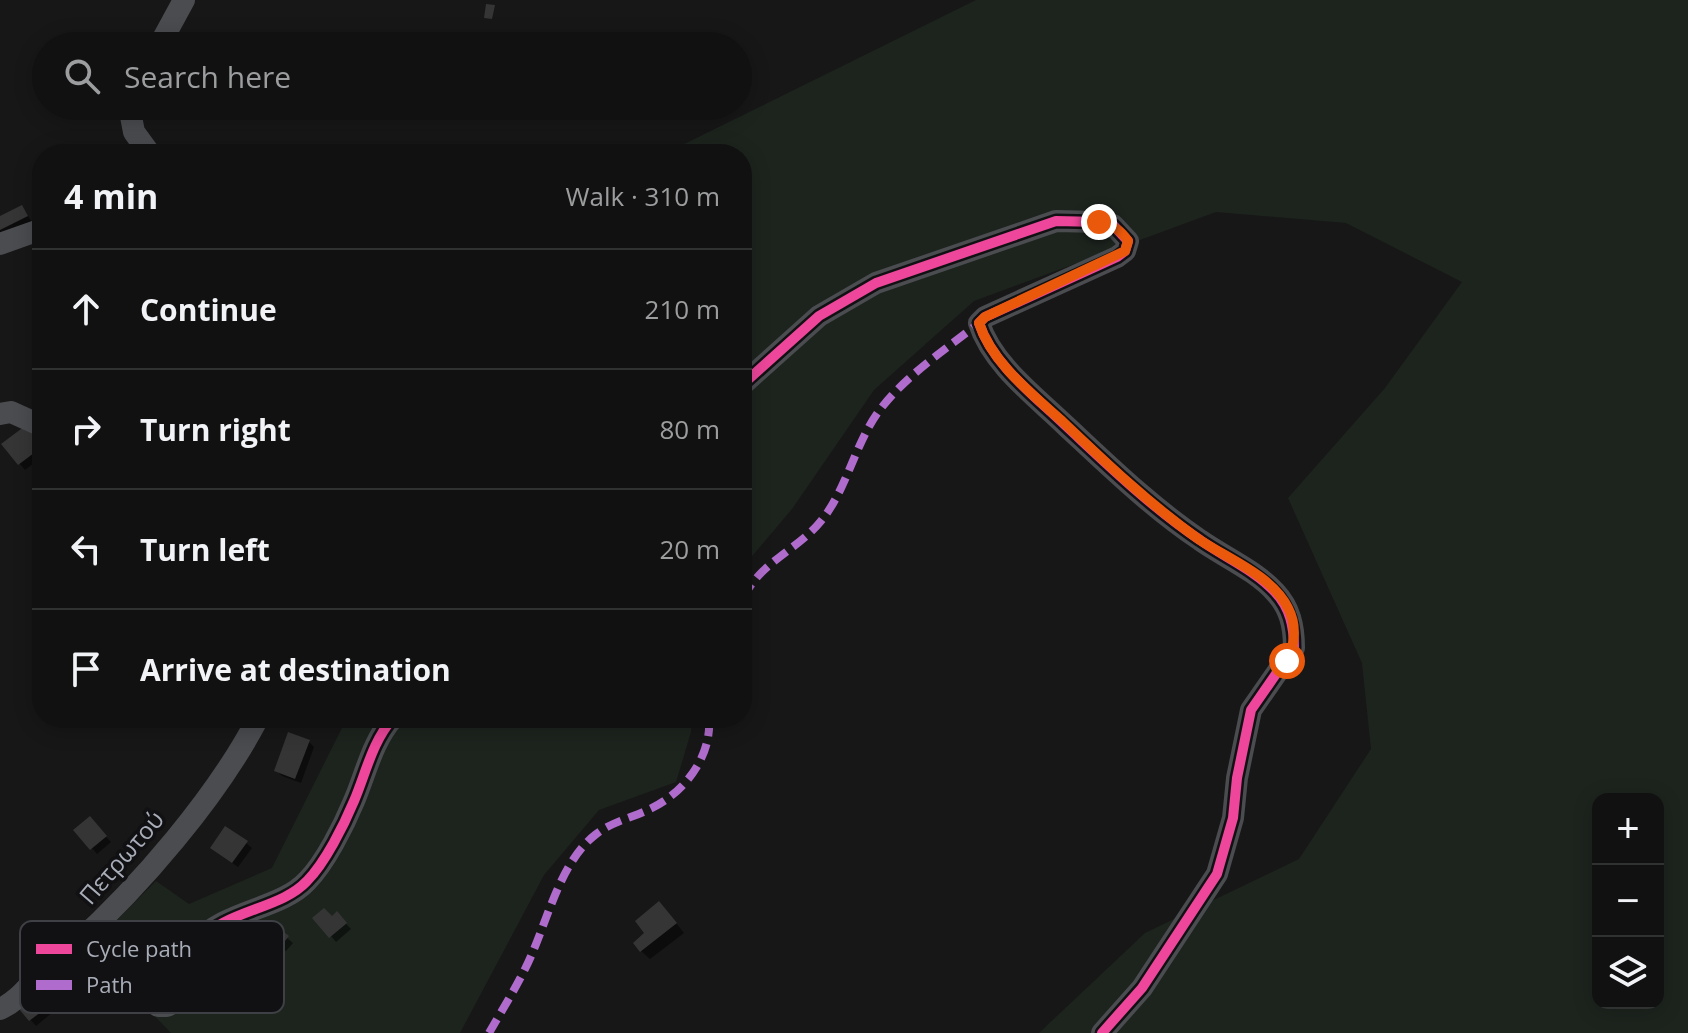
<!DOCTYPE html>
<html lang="en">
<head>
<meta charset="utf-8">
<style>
	:root { --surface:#111; --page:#1e1f1f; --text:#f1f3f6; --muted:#9c9d9f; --line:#303131 }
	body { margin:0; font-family:"Open Sans",sans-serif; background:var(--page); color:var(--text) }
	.controls { position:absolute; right:24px; bottom:24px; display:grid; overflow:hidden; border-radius:16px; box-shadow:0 4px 20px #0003 }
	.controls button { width:72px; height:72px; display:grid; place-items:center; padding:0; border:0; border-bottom:2px solid var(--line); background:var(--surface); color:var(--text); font:40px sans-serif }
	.stop { position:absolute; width:24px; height:24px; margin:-18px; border:6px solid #ea580c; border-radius:50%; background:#fff }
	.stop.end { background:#ea580c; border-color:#fff; box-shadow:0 2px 8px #0008 }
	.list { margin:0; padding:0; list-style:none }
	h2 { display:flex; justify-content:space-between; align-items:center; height:104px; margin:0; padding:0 32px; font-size:34px }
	h2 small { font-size:26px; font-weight:400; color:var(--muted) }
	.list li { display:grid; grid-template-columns:52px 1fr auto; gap:24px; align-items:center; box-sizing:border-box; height:120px; padding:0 32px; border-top:2px solid var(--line) }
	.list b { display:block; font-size:30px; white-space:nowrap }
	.list em { font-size:26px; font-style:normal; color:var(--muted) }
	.icon { flex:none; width:44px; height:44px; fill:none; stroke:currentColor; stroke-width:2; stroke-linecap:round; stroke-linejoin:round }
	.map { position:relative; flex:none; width:1688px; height:1033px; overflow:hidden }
	.search { position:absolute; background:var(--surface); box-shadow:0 4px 20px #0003; left:32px; top:32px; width:720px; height:88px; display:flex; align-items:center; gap:20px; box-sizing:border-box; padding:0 28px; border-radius:44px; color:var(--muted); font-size:30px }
	.panel { position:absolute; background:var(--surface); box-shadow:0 4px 20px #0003; left:32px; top:144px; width:720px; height:584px; border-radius:32px }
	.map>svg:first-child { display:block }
</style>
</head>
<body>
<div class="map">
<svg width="1688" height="1033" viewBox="0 0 1688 1033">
	<rect width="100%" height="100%" fill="#171717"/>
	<g fill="#1d241e" fill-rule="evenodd">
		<path d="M976,0H1688V1033H1039L1145,933L1299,859L1371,749L1362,663L1288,498L1385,388L1462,282L1346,223L1216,212L974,301L874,390L792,509L742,568V154H664ZM1598,799H1658V1003H1598Z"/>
		<path d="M347,718H691V732L676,782L599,810L544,875L460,1033H171L89,948L156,881L189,904L272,868Z"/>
	</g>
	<g fill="#0007">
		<path d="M22,207L32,222L0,233V219Z"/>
		<path d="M42,441V457L25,470L4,444Z"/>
		<path d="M309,742L314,747L301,783L282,776L276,770Z"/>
		<path d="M95,825L111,842L97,854L92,848Z"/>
		<path d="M246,843L252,848L238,867L218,853Z"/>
		<path d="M668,913L684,933L650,959L641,951Z"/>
		<path d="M337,914L351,929L336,942L331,936L332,919Z"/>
		<path d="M287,938L293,943L286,951L279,946Z"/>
		<path d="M44,1002L53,1012L36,1026L22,1010Z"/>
	</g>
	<g fill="#353536">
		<path d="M486,4L495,5L492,19L484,18Z"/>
		<path d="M22,205L28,216L0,230V216Z"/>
		<path d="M29,423L42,440V447L18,465L1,444Z"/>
		<path d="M288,732L310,740L295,779L274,771Z"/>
		<path d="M90,816L107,836L90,850L73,830Z"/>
		<path d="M225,826L248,841L232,863L210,848Z"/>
		<path d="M659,901L677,923L640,952L633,943L644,933L635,921Z"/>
		<path d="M324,908L332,916L337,911L347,923L329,938L312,918Z"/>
		<path d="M280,929L289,936L280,947L271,941Z"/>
		<path d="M39,994L49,1006L29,1021L19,1009Z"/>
	</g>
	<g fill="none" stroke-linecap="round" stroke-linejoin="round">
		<g stroke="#4b4c50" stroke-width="22">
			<path d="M159,46L184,0"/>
			<path d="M129,106L134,132L150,154"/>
			<path d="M0,244L42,229"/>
			<path d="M742,385L819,316L876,283L1056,221L1099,222L1113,225L1128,241L1125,251L1117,257L985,317L979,323C992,364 1035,396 1065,425C1108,465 1151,507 1200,540C1224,557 1255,570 1275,592C1290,608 1294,626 1294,648L1251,710L1237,778L1233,818L1217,874L1142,988L1102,1033"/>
			<path d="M0,414L11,412L42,426"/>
			<path d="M72,948L111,964L158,1006H167L175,1002C183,983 181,960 195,944C226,909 280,910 307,881C325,863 344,825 354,801C366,773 372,742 393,718"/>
			<path d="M0,1009C20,1000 30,983 45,969C55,960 65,954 74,946C140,886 217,797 258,718"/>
		</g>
		<g stroke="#b06ccc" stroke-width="8" stroke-dasharray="16 8" stroke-linecap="butt">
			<path d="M742,597C748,590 754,580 761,573C780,554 804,542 821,521C848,488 855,441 882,407C908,374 946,349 979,323"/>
			<path d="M489,1033C501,1012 514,991 525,969C546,928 558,864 595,835C611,822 631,818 650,809C684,793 712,757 709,718"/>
		</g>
		<g stroke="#111113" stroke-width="15">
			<g id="cycleway">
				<path d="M742,385L819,316L876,283L1056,221L1099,222L1113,225L1128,241L1125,251L1117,257L985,317L979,323C992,364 1035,396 1065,425C1108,465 1151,507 1200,540C1224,557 1255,570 1275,592C1290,608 1294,626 1294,648L1251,710L1237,778L1233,818L1217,874L1142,988L1102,1033"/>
				<path d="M72,948L111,964L158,1006H167L175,1002C183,983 181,960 195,944C226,909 280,910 307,881C325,863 344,825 354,801C366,773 372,742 393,718"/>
			</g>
		</g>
		<use href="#cycleway" stroke="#ed469a" stroke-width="10"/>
	</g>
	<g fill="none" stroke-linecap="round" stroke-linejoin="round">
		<path stroke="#ea580c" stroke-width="10" d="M1099,222C1112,225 1120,229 1128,241L1125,251L985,317L979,323C992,363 1032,394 1062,421C1105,462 1148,503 1197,538C1225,558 1272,575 1288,608C1297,625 1295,645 1287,661"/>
	</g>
	<g text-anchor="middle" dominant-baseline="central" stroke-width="7" stroke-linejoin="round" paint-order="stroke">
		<g font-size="24" fill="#a8adb8" stroke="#111113">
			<text transform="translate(121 857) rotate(-49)">Πετρωτού</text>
		</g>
	</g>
	<rect x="20" y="921" width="264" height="92" rx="12" fill="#111113" stroke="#3e4045" stroke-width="2"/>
	<rect x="36" y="944" width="36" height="10" fill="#ed469a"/>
	<rect x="36" y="980" width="36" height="10" fill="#b06ccc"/>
	<g font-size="22" fill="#a8adb8">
		<text x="86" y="957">Cycle path</text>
		<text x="86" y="993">Path</text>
	</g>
</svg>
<div class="controls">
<button>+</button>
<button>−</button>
<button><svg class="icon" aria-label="layers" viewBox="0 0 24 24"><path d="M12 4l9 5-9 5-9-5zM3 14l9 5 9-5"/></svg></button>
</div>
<div class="stop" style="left:1287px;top:661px"></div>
<div class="stop end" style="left:1099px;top:222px"></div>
<div class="search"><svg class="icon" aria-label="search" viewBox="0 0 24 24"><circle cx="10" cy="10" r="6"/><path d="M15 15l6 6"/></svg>Search here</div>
<section class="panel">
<h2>4 min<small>Walk · 310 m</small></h2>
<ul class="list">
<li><svg class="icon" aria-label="ahead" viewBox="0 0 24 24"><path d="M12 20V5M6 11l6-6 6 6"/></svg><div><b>Continue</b></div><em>210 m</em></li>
<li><svg class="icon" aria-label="right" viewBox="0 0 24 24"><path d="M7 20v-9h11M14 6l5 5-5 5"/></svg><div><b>Turn right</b></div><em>80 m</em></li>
<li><svg class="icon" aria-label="left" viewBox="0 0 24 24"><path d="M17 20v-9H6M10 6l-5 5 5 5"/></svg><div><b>Turn left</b></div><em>20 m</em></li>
<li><svg class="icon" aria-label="arrive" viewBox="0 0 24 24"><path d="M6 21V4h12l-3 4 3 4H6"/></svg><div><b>Arrive at destination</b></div></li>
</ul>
</section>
</div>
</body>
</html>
